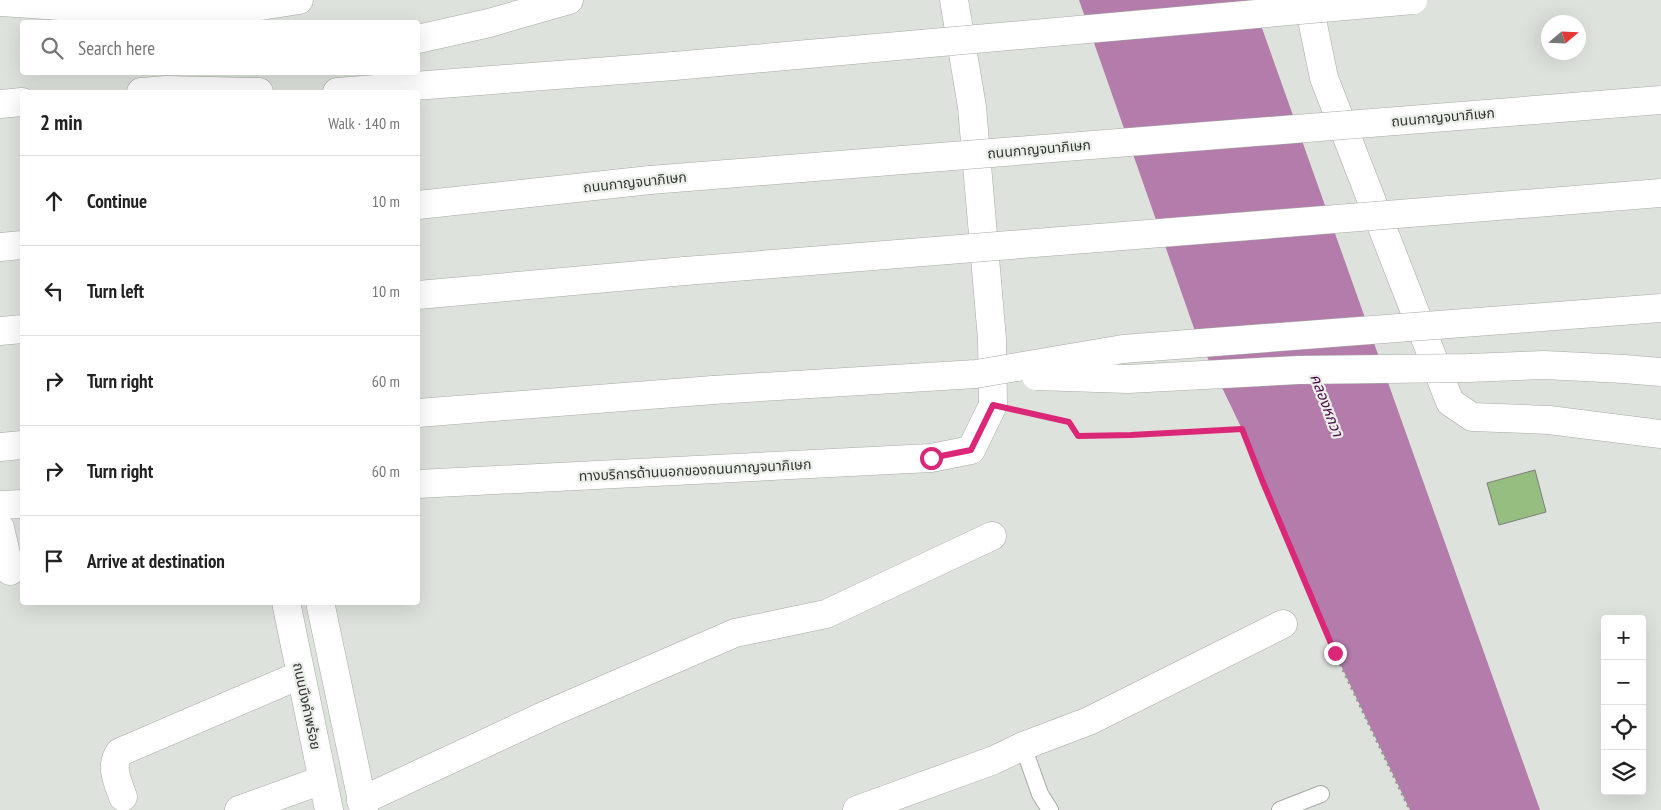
<!DOCTYPE html>
<html lang="en">
<head>
<meta charset="utf-8">
<style>
	:root { --surface:#fff; --page:#f6f6f6; --text:#222; --muted:#767676; --line:#e0e0e0 }
	body { margin:0; font-family:"PT Sans Narrow","Noto Sans Thai",sans-serif; background:var(--page); color:var(--text) }
	.controls { position:absolute; right:15px; bottom:15px; display:grid; overflow:hidden; border-radius:5px; box-shadow:0 5px 20px #0002 }
	.controls button { width:45px; height:45px; display:grid; place-items:center; padding:0; border:0; border-bottom:1px solid var(--line); background:var(--surface); color:var(--text); font:25px sans-serif }
	.compass { position:absolute; left:1541px; top:15px; width:45px; height:45px; border-radius:50%; background:var(--surface); box-shadow:0 5px 20px #0002; rotate:71deg }
	.stop { position:absolute; width:15px; height:15px; margin:-11px; border:4px solid #db2777; border-radius:50%; background:#fff }
	.stop.end { background:#db2777; border-color:#fff; box-shadow:0 1px 5px #0008 }
	.list { margin:0; padding:0; list-style:none }
	h2 { display:flex; justify-content:space-between; align-items:center; height:65px; margin:0; padding:0 20px; font-size:21px }
	h2 small { font-size:16px; font-weight:400; color:var(--muted) }
	.list li { display:grid; grid-template-columns:32px 1fr auto; gap:15px; align-items:center; box-sizing:border-box; height:90px; padding:0 20px; border-top:1px solid var(--line) }
	.list b { display:block; font-size:19px; white-space:nowrap }
	.list em { font-size:16px; font-style:normal; color:var(--muted) }
	.icon { flex:none; width:28px; height:28px; fill:none; stroke:currentColor; stroke-width:2; stroke-linecap:round; stroke-linejoin:round }
	.map { position:relative; flex:none; width:1661px; height:810px; overflow:hidden }
	.search { position:absolute; background:var(--surface); box-shadow:0 5px 20px #0002; left:20px; top:20px; width:400px; height:55px; display:flex; align-items:center; gap:12px; box-sizing:border-box; padding:0 18px; border-radius:5px; color:var(--muted); font-size:19px }
	.panel { position:absolute; background:var(--surface); box-shadow:0 5px 20px #0002; left:20px; top:90px; width:400px; height:515px; border-radius:5px }
	.map>svg:first-child { display:block }
</style>
</head>
<body>
<div class="map">
<svg width="1661" height="810" viewBox="0 0 1661 810">
	<rect width="100%" height="100%" fill="#dee2dc"/>
	<path fill="#b47cab" d="M1079,0H1252L1540,810H1410L1335,653L1242,429L1196,334Z"/>
	<path fill="#96be81" stroke="#7a7e78" d="M1535,470L1546,512L1499,525L1487,483Z"/>
	<g fill="none" stroke-linecap="round" stroke-linejoin="round">
		<g stroke="#a6aaa4" stroke-width="18">
			<g id="lane">
				<path d="M1023,746L1040,794L1050,810"/>
				<path d="M1280,810L1321,794"/>
			</g>
		</g>
		<g stroke="#a6aaa4" stroke-width="29">
			<g id="street">
				<path d="M0,528L10,571"/>
				<path d="M286,602L329,810"/>
				<path d="M320,602L364,810"/>
				<path d="M123,797C118,782 109,766 120,752L300,675"/>
				<path d="M361,801L550,713L735,633L826,614L992,536"/>
				<path d="M239,810L322,780"/>
				<path d="M857,810L994,760L1023,746L1089,721L1283,624"/>
			</g>
		</g>
		<g stroke="#a6aaa4" stroke-width="29">
			<g id="secondary">
				<path d="M1308,0L1324,78L1450,402L1472,417L1549,420L1661,434"/>
				<path d="M0,2L178,14L248,8L299,0"/>
				<path d="M418,484L931,458L971,450L993,405L992,339L972,107L954,0"/>
				<path d="M0,505L22,504"/>
			</g>
		</g>
		<g stroke="#a6aaa4" stroke-width="29">
			<g id="highway">
				<path d="M418,39L489,23L569,0"/>
				<path d="M141,92L166,90L259,92"/>
				<path d="M337,92L674,66"/>
				<path d="M0,104L22,102"/>
				<path d="M418,205L650,180"/>
				<path d="M0,247L22,245"/>
				<path d="M418,295L685,271"/>
				<path d="M0,331L22,329"/>
				<path d="M418,413L713,390"/>
				<path d="M0,447L22,445"/>
			</g>
		</g>
		<path stroke="#959893" stroke-width="3" stroke-dasharray="2.5 4" stroke-linecap="butt" d="M1018,411L1069,422L1078,436L1131,435L1242,429L1262,480L1335,653L1410,810"/>
		<use href="#lane" stroke="#fff" stroke-width="16"/>
		<use href="#street" stroke="#fff" stroke-width="28"/>
		<use href="#secondary" stroke="#fff" stroke-width="28"/>
		<use href="#highway" stroke="#fff" stroke-width="28"/>
		<g stroke="#a6aaa4" stroke-width="29" stroke-linecap="butt">
			<g id="highway-bridge">
				<path d="M674,66L1413,0"/>
				<path d="M650,180L1661,100"/>
				<path d="M685,271L1661,193"/>
				<path d="M1036,376L1128,379L1298,370L1468,368L1544,365L1624,369L1661,372"/>
				<path d="M713,390L976,374L1123,349L1661,308"/>
			</g>
		</g>
		<use href="#highway-bridge" stroke="#fff" stroke-width="28"/>
	</g>
	<g fill="none" stroke-linecap="round" stroke-linejoin="round">
		<path stroke="#db2777" stroke-width="6" d="M931,458L971,450L993,405L1069,422L1078,436L1131,435L1242,429L1262,480L1335,653"/>
	</g>
	<g text-anchor="middle" dominant-baseline="central" stroke-width="4.5" stroke-linejoin="round" paint-order="stroke">
		<g font-size="14" fill="#333532" stroke="#ebefe9">
			<text transform="translate(1443 117) rotate(-5)">ถนนกาญจนาภิเษก</text>
			<text transform="translate(1039 149) rotate(-5)">ถนนกาญจนาภิเษก</text>
			<text transform="translate(635 182) rotate(-6)">ถนนกาญจนาภิเษก</text>
			<text transform="translate(695 470) rotate(-3)">ทางบริการด้านนอกของถนนกาญจนาภิเษก</text>
			<text transform="translate(307 706) rotate(78)">ถนนบึงคำพร้อย</text>
		</g>
		<g font-size="15" font-style="italic" fill="#4e0848" stroke="#ebefe9">
			<text transform="translate(1327 405) rotate(69)">คลองหกวา</text>
		</g>
	</g>
</svg>
<div class="controls">
<button>+</button>
<button>−</button>
<button><svg class="icon" aria-label="locate" viewBox="0 0 24 24"><circle cx="12" cy="12" r="6"/><path d="M12 2v4M12 18v4M2 12h4M18 12h4"/></svg></button>
<button><svg class="icon" aria-label="layers" viewBox="0 0 24 24"><path d="M12 4l9 5-9 5-9-5zM3 14l9 5 9-5"/></svg></button>
</div>
<svg class="compass" viewBox="-18 -18 36 36"><path d="M0-13l5 13h-10z" fill="#e53935"/><path d="M0 13l5-13h-10z" fill="#767676"/></svg>
<div class="stop" style="left:931px;top:458px"></div>
<div class="stop end" style="left:1335px;top:653px"></div>
<div class="search"><svg class="icon" aria-label="search" viewBox="0 0 24 24"><circle cx="10" cy="10" r="6"/><path d="M15 15l6 6"/></svg>Search here</div>
<section class="panel">
<h2>2 min<small>Walk · 140 m</small></h2>
<ul class="list">
<li><svg class="icon" aria-label="ahead" viewBox="0 0 24 24"><path d="M12 20V5M6 11l6-6 6 6"/></svg><div><b>Continue</b></div><em>10 m</em></li>
<li><svg class="icon" aria-label="left" viewBox="0 0 24 24"><path d="M17 20v-9H6M10 6l-5 5 5 5"/></svg><div><b>Turn left</b></div><em>10 m</em></li>
<li><svg class="icon" aria-label="right" viewBox="0 0 24 24"><path d="M7 20v-9h11M14 6l5 5-5 5"/></svg><div><b>Turn right</b></div><em>60 m</em></li>
<li><svg class="icon" aria-label="right" viewBox="0 0 24 24"><path d="M7 20v-9h11M14 6l5 5-5 5"/></svg><div><b>Turn right</b></div><em>60 m</em></li>
<li><svg class="icon" aria-label="arrive" viewBox="0 0 24 24"><path d="M6 21V4h12l-3 4 3 4H6"/></svg><div><b>Arrive at destination</b></div></li>
</ul>
</section>
</div>
</body>
</html>
